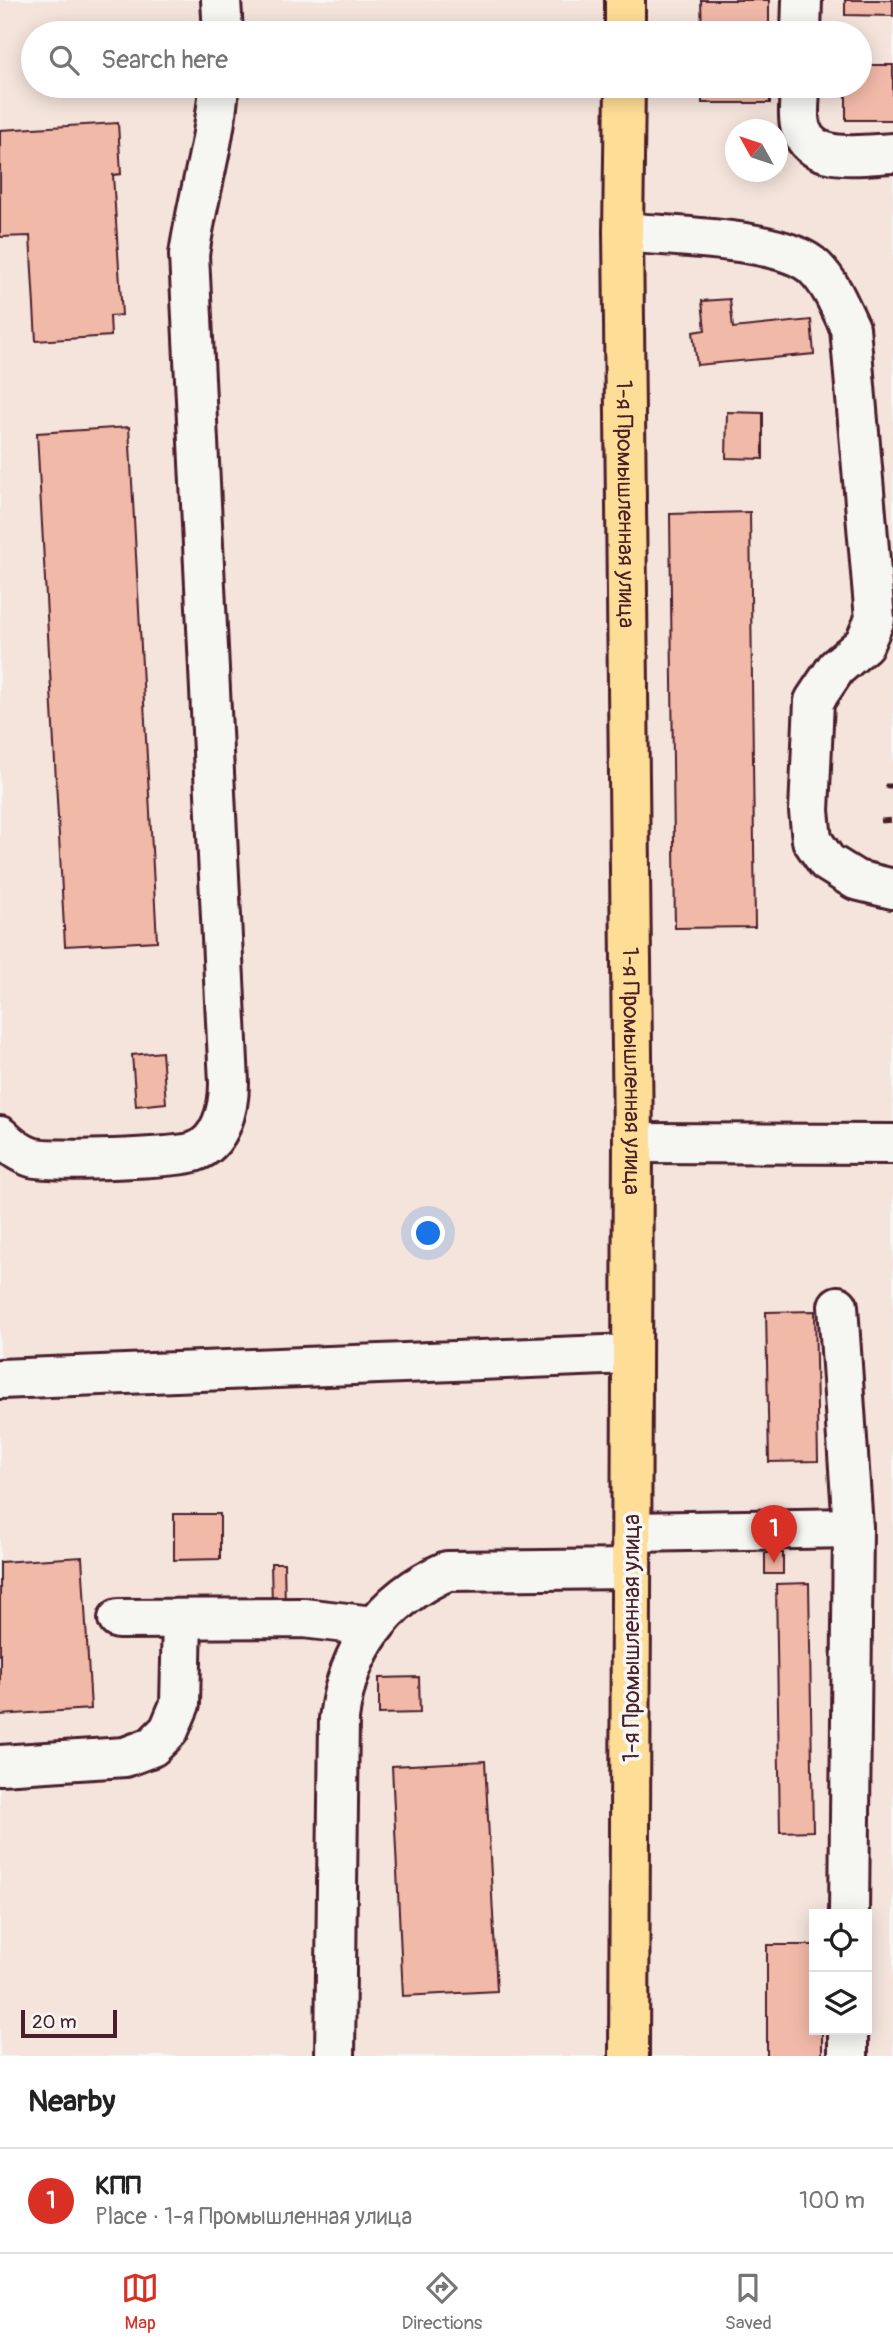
<!DOCTYPE html>
<html lang="en">
<head>
<meta charset="utf-8">
<style>
	:root { --surface:#fff; --page:#f6f6f6; --text:#222; --muted:#767676; --line:#e0e0e0; --accent:#d93025 }
	body { margin:0; font-family:Pangolin,sans-serif; background:var(--page); color:var(--text) }
	.controls { position:absolute; right:21px; bottom:21px; display:grid; overflow:hidden; border-radius:0px; box-shadow:0 4px 18px #0003 }
	.controls button { width:63px; height:63px; display:grid; place-items:center; padding:0; border:0; border-bottom:2px solid var(--line); background:var(--surface); color:var(--text); font:35px sans-serif }
	.compass { position:absolute; left:725px; top:119px; width:63px; height:63px; border-radius:50%; background:var(--surface); box-shadow:0 4px 18px #0003; rotate:310deg }
	.scale { position:absolute; left:21px; bottom:18px; width:96px; box-sizing:border-box; padding-left:7px; border:4px solid #4a1f2b; border-top:0; font-size:19px; line-height:24px; white-space:nowrap; color:#4a1f2b; -webkit-text-stroke:5px #f6f6f2; paint-order:stroke }
	.you { position:absolute; left:429px; top:1234px; width:24px; height:24px; margin:-18px; border:5px solid #fff; border-radius:50%; background:#1a73e8; box-shadow:0 0 0 10px #1a73e833 }
	.badge { display:grid; place-items:center; width:46px; height:46px; border-radius:50%; background:var(--accent); color:#fff; font-size:23px; font-weight:700 }
	.pin { position:absolute; translate:-50% -58px; filter:drop-shadow(0 2px 4px #0008) }
	.pin::after { content:''; position:absolute; top:37px; width:24px; height:21px; background:inherit; clip-path:polygon(0 0,100% 0,50% 100%) }
	.list { margin:0; padding:0; list-style:none }
	h2 { display:flex; justify-content:space-between; align-items:center; height:91px; margin:0; padding:0 28px; font-size:30px }
	h2 small { font-size:23px; font-weight:400; color:var(--muted) }
	.list li { display:grid; grid-template-columns:46px 1fr auto; gap:21px; align-items:center; box-sizing:border-box; height:105px; padding:0 28px; border-top:2px solid var(--line) }
	.list b { display:block; font-size:26px; white-space:nowrap }
	.list p { margin:0; font-size:23px; white-space:nowrap; color:var(--muted) }
	.list em { font-size:23px; font-style:normal; color:var(--muted) }
	.icon { flex:none; width:38px; height:38px; fill:none; stroke:currentColor; stroke-width:2; stroke-linecap:round; stroke-linejoin:round }
	.map { position:relative; flex:none; width:893px; height:2056px; overflow:hidden }
	.search { position:absolute; background:var(--surface); box-shadow:0 4px 18px #0003; left:21px; right:21px; top:21px; height:77px; display:flex; align-items:center; gap:18px; box-sizing:border-box; padding:0 24px; border-radius:38px; color:var(--muted); font-size:26px }
	.sheet { height:196px; background:var(--surface) }
	nav { display:flex; justify-content:space-around; align-items:center; box-sizing:border-box; height:98px; border-top:2px solid var(--line); background:var(--surface); font-size:19px; color:var(--muted) }
	nav a { display:grid; justify-items:center; gap:4px }
	nav .on { color:var(--accent) }
	.map>svg:first-child { display:block }
</style>
</head>
<body>
<div class="map">
<svg width="893" height="2056" viewBox="0 0 893 2056">
	<rect width="100%" height="100%" fill="#f6f6f2"/>
	<filter id="ink" filterUnits="userSpaceOnUse"><feTurbulence type="fractalNoise" baseFrequency=".0143" numOctaves="2"/><feDisplacementMap in="SourceGraphic" scale="14" xChannelSelector="R" yChannelSelector="G"/><feConvolveMatrix kernelMatrix="1 2 1 2 8 2 1 2 1" color-interpolation-filters="sRGB"/></filter>
	<g filter="url(#ink)">
		<path fill="#f4e4dc" fill-rule="evenodd" d="M0,0H893V2056H0ZM33,33H860V86H33ZM736,130H778V172H736ZM814,1914H867V2030H814Z"/>
		<g fill="#f1b9a8" stroke="#4a1f2b" stroke-width="2">
			<path d="M701,0H769V33H702Z"/>
			<path d="M845,0H893V16L845,15Z"/>
			<path d="M860,65H893V120H846V86H860Z"/>
			<rect x="702" y="86" width="68" height="17"/>
			<path d="M118,123L121,174L113,175L122,315L110,316L111,336L36,341L30,236L0,237V130Z"/>
			<path d="M730,299L733,328L811,320L814,354L697,365L693,332L705,330L702,301Z"/>
			<path d="M727,412L763,413V459L726,458Z"/>
			<path d="M129,427L157,941L65,946L37,433Z"/>
			<path d="M750,512L755,927L675,928L670,514Z"/>
			<path d="M162,1052L166,1103L136,1106L132,1055Z"/>
			<path d="M815,1311L818,1461L769,1462L766,1312Z"/>
			<path d="M174,1514H220V1559L174,1560Z"/>
			<rect x="765" y="1553" width="18" height="21"/>
			<path d="M82,1557L91,1709L0,1715V1562Z"/>
			<path d="M271,1563H284L285,1605H272Z"/>
			<path d="M809,1583L813,1831L780,1832L776,1584Z"/>
			<path d="M419,1677L420,1713L379,1714V1678Z"/>
			<path d="M485,1761L497,1991L403,1996L392,1766Z"/>
			<path d="M767,1945H814V2030H822V2056H767Z"/>
		</g>
		<g fill="none" stroke-linecap="round" stroke-linejoin="round">
			<g stroke="#4a1f2b" stroke-width="44">
				<g id="minor">
					<path d="M221,0L223,33"/>
					<path d="M801,33L802,0"/>
					<path d="M800,86C800,99 797,117 801,129C812,165 864,154 893,153"/>
					<path d="M623,232C669,237 784,237 815,268C832,285 840,307 850,328L875,619L864,644L836,668L814,701L809,811L812,840L827,862L856,880L893,889"/>
					<path d="M0,1136C9,1145 19,1153 31,1157C49,1163 176,1158 194,1152C221,1143 229,1108 229,1083L189,255C197,198 215,144 219,86"/>
					<path d="M633,1143L893,1144"/>
					<path d="M838,1306L853,1528L849,1914"/>
					<path d="M0,1379L630,1354"/>
					<path d="M633,1532L853,1528"/>
					<path d="M118,1619L303,1618L373,1626"/>
					<path d="M0,1765L125,1757L152,1747L169,1730L180,1704L182,1619"/>
					<path d="M335,2056L339,1719C347,1650 383,1599 447,1571L630,1569"/>
					<path d="M848,2056V2030"/>
				</g>
			</g>
			<g stroke="#4a1f2b" stroke-width="44">
				<g id="major">
					<path d="M625,33V0"/>
					<path id="s1" d="M625,86L623,232L633,1143L629,2056"/>
				</g>
			</g>
			<use href="#minor" stroke="#f6f6f2" stroke-width="38"/>
			<use href="#major" stroke="#fedd96" stroke-width="38"/>
			<g stroke="#4a1f2b" stroke-width="5" stroke-dasharray="10 5" stroke-linecap="butt">
				<path d="M885,786H893"/>
				<path d="M881,821L893,820"/>
			</g>
		</g>
	</g>
	<g text-anchor="middle" dominant-baseline="central" stroke-width="7" stroke-linejoin="round" paint-order="stroke">
		<g font-size="23" fill="#4a1f2b" stroke="#f6f6f2">
			<text stroke="none"><textPath href="#s1" startOffset="418">1-я Промышленная улица</textPath></text>
			<text stroke="none"><textPath href="#s1" startOffset="985">1-я Промышленная улица</textPath></text>
			<text transform="translate(631 1638) rotate(-90)">1-я Промышленная улица</text>
		</g>
	</g>
</svg>
<div class="controls">
<button><svg class="icon" aria-label="locate" viewBox="0 0 24 24"><circle cx="12" cy="12" r="6"/><path d="M12 2v4M12 18v4M2 12h4M18 12h4"/></svg></button>
<button><svg class="icon" aria-label="layers" viewBox="0 0 24 24"><path d="M12 4l9 5-9 5-9-5zM3 14l9 5 9-5"/></svg></button>
</div>
<svg class="compass" viewBox="-18 -18 36 36"><path d="M0-13l5 13h-10z" fill="#e53935"/><path d="M0 13l5-13h-10z" fill="#767676"/></svg>
<div class="scale">20 m</div>
<div class="you"></div>
<div class="pin badge" style="left:774px;top:1563px">1</div>
<div class="search"><svg class="icon" aria-label="search" viewBox="0 0 24 24"><circle cx="10" cy="10" r="6"/><path d="M15 15l6 6"/></svg>Search here</div>
</div>
<section class="sheet">
<h2>Nearby<small></small></h2>
<ul class="list">
<li><span class="badge">1</span><div><b>КПП</b><p>Place · 1-я Промышленная улица</p></div><em>100 m</em></li>
</ul>
</section>
<nav>
<a class="on"><svg class="icon" aria-label="map" viewBox="0 0 24 24"><path d="M3 6l6-2 6 2 6-2v14l-6 2-6-2-6 2zM9 4v14M15 6v14"/></svg>Map</a>
<a><svg class="icon" aria-label="directions" viewBox="0 0 24 24"><path d="M12 3l9 9-9 9-9-9zM9 14v-3h6M13 9l2 2-2 2"/></svg>Directions</a>
<a><svg class="icon" aria-label="saved" viewBox="0 0 24 24"><path d="M7 4h10v16l-5-4-5 4z"/></svg>Saved</a>
</nav>
</body>
</html>
